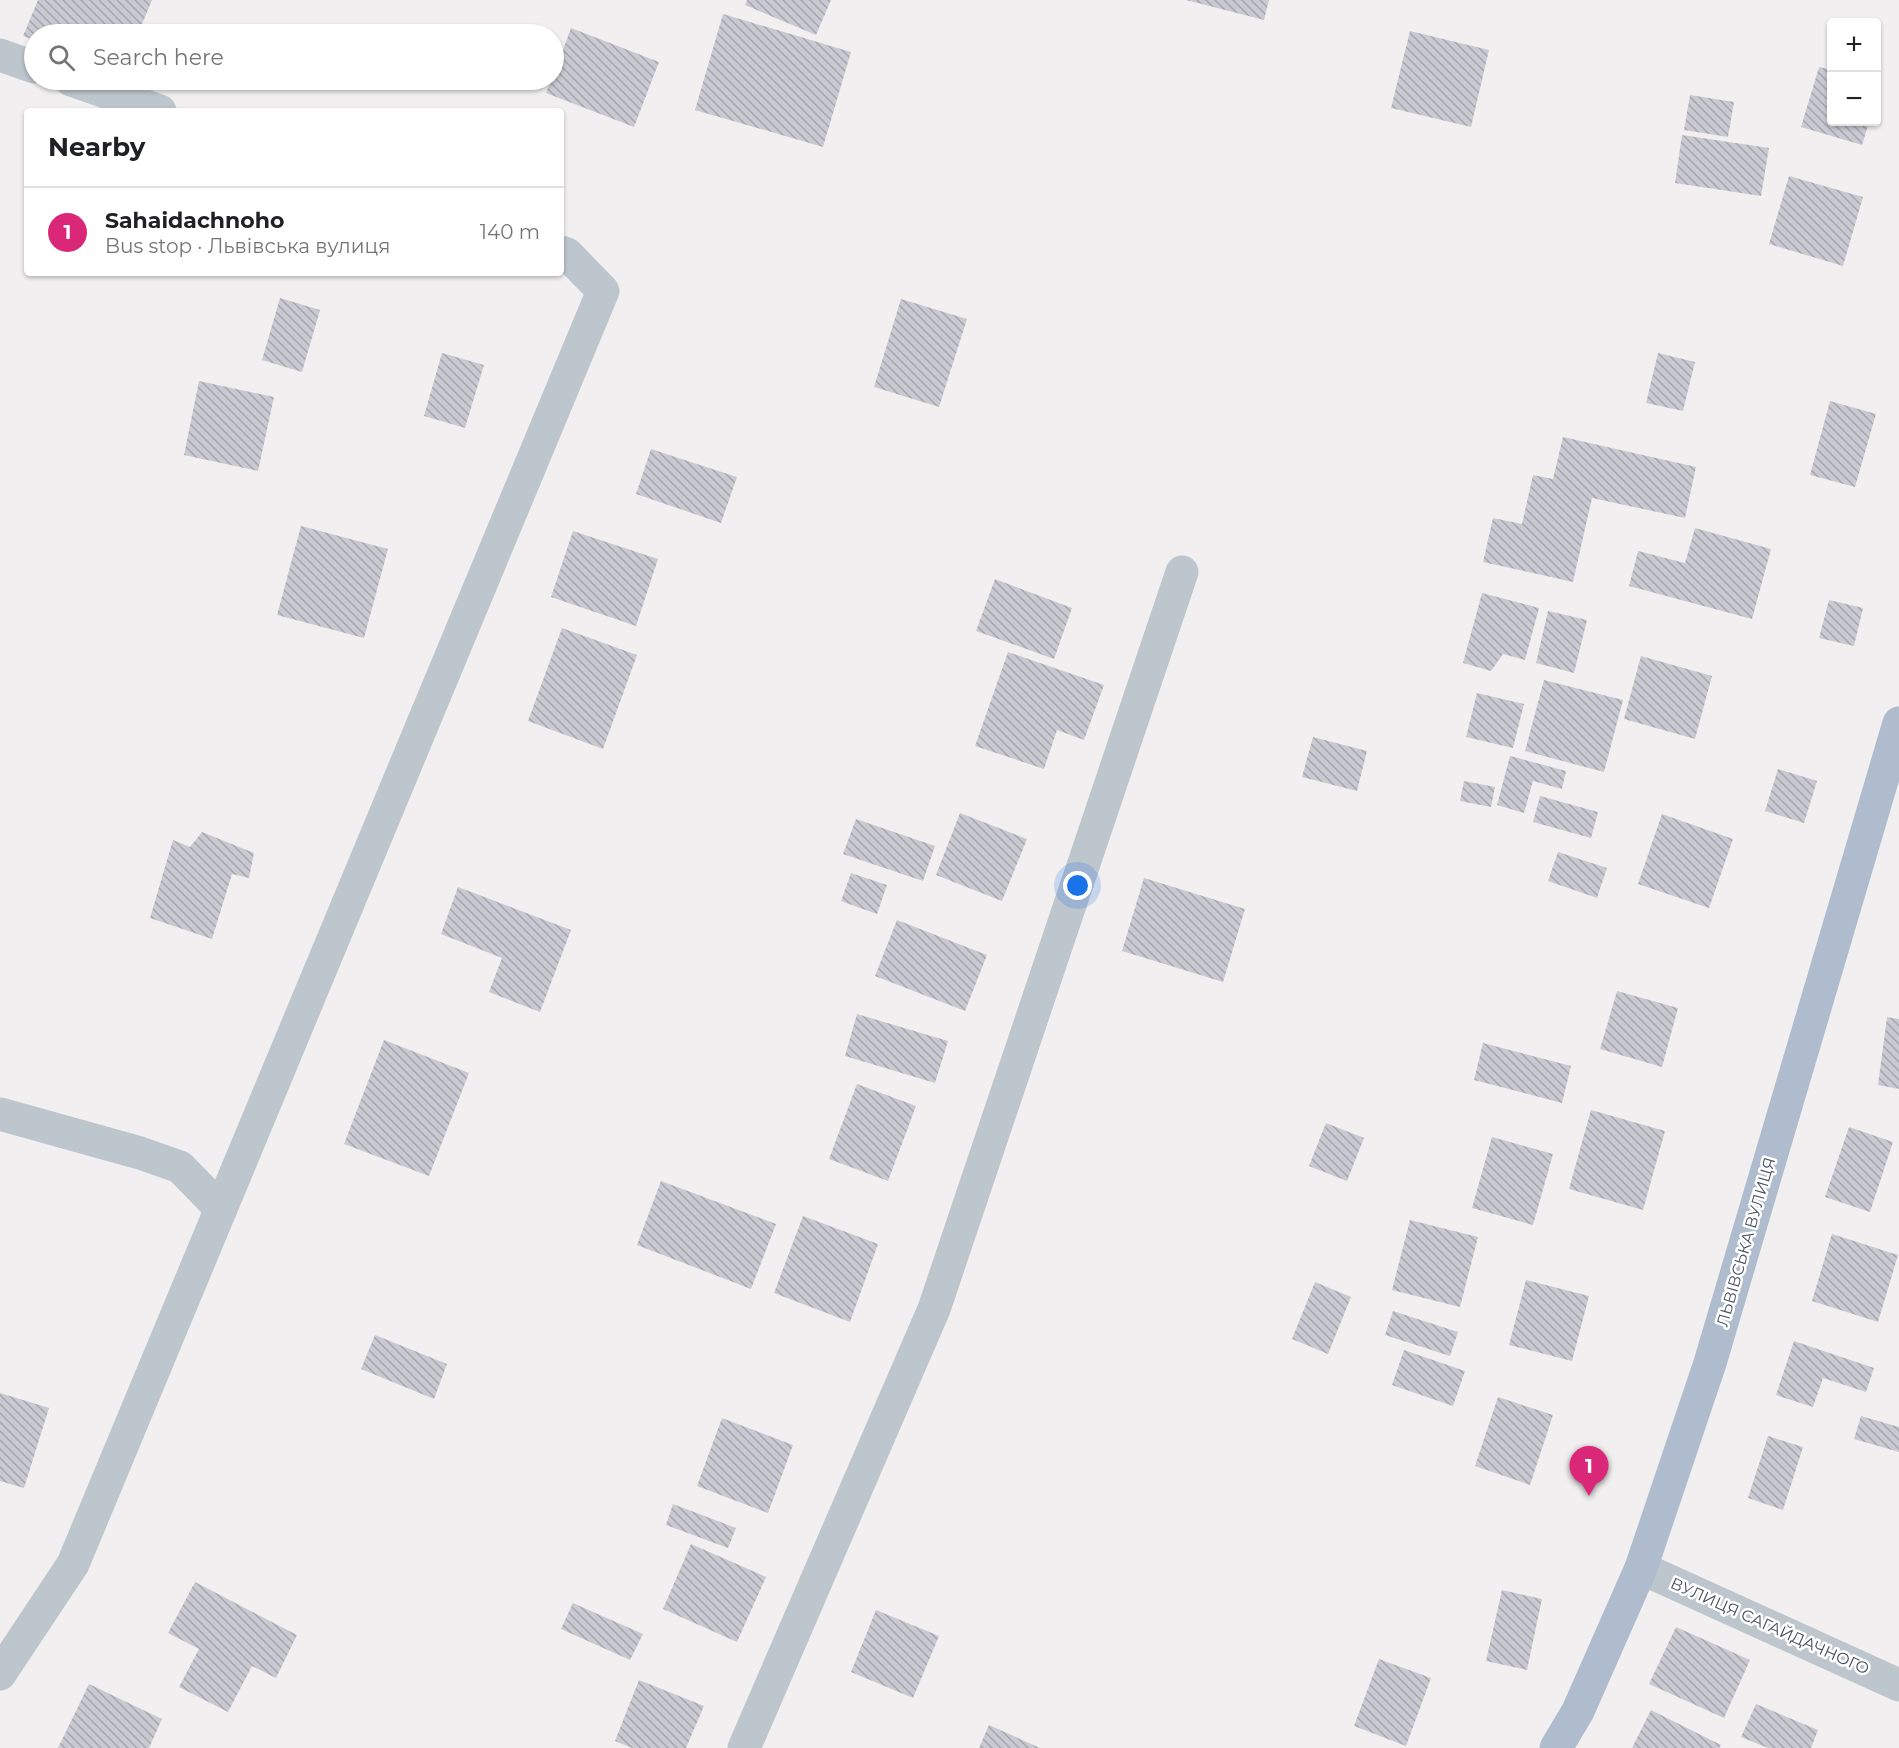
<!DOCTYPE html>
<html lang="en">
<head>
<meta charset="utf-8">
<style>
	:root { --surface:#fff; --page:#f6f6f6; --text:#202124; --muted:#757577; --line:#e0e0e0; --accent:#db2777 }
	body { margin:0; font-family:Montserrat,sans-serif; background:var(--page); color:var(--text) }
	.controls { position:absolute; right:18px; top:18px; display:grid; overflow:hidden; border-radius:6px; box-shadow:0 2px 4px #0004 }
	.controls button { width:54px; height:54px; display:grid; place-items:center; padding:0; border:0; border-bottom:2px solid var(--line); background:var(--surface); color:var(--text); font:30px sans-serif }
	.you { position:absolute; left:1078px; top:886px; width:21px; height:21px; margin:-15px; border:4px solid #fff; border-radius:50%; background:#1a73e8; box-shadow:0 0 0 9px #1a73e833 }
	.badge { display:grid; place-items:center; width:39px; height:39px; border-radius:50%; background:var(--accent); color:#fff; font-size:20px; font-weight:700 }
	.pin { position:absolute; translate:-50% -50px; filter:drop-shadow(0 2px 3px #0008) }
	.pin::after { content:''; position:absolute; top:32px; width:21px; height:18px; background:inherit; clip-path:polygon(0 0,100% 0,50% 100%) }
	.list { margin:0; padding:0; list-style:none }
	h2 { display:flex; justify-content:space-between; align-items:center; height:78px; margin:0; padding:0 24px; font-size:26px }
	h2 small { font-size:20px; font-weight:400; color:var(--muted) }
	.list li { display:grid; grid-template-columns:39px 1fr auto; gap:18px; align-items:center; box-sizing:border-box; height:90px; padding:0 24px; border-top:2px solid var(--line) }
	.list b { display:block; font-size:22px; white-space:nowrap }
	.list p { margin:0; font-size:20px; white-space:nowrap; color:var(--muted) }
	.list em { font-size:20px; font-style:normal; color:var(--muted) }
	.icon { flex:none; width:33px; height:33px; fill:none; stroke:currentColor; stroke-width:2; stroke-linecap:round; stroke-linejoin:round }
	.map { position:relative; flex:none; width:1899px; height:1748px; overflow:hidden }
	.search { position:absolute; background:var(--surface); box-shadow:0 2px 4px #0004; left:24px; top:24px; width:540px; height:66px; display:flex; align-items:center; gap:15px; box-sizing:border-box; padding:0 21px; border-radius:33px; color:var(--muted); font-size:22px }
	.panel { position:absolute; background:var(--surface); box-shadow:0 2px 4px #0004; left:24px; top:108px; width:540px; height:168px; border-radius:6px }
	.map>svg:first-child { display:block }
</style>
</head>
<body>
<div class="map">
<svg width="1899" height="1748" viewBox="0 0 1899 1748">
	<defs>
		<pattern id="building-back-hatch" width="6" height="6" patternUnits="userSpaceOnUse" patternTransform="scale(1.5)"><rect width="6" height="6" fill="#c9cad1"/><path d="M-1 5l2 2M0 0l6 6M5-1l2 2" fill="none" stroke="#a5a6ad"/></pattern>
	</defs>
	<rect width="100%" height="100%" fill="#f1efef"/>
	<g fill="url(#building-back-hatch)">
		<path d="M38,0H152L138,34H34V40L23,36Z"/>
		<path d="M747,0H831L816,35L745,5Z"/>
		<path d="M1186,0H1269L1264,20Z"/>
		<path d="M723,14L851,52L823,147L695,110Z"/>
		<path d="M571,28L659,62L634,127L546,93L551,80H554V74Z"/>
		<path d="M1410,31L1489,50L1471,127L1391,108Z"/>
		<path d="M1819,67L1832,70V122H1869L1862,145L1801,127Z"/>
		<path d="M1690,95L1734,102L1728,137L1684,130Z"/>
		<path d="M1682,135L1769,148L1761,196L1675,183Z"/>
		<path d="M1789,176L1863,197L1843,266L1769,244Z"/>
		<path d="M280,298L320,310L302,372L262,360Z"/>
		<path d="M901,299L967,319L939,407L874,387Z"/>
		<path d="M442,353L484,365L465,428L424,416Z"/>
		<path d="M1658,353L1695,362L1683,411L1646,403Z"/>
		<path d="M199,381L274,397L258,471L184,455Z"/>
		<path d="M1830,401L1876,414L1855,487L1810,475Z"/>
		<path d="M1563,437L1696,467L1685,518L1592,498L1573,582L1483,562L1493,518L1522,524L1533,475L1553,479Z"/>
		<path d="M651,449L737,477L721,523L636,494Z"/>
		<path d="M301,526L388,549L364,638L277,615Z"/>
		<path d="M1695,528L1771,549L1752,619L1629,586L1638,551L1685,563Z"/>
		<path d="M573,531L658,559L636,626L551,597Z"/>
		<path d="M995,579L1072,608L1054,659L976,631Z"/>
		<path d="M1482,593L1539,608L1525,660L1503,654L1491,671L1463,663Z"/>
		<path d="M1829,600L1863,608L1854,646L1819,638Z"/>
		<path d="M1548,611L1587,620L1574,673L1536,663Z"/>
		<path d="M562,628L637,655L603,749L528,721Z"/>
		<path d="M1008,652L1104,685L1084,740L1057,730L1044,769L975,746Z"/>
		<path d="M1641,656L1712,676L1695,739L1624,719Z"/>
		<path d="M1544,680L1623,700L1604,772L1525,751Z"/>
		<path d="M1477,693L1524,704L1513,748L1466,737Z"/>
		<path d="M1313,737L1367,751L1357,791L1302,777Z"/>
		<path d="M1510,756L1566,771L1562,789L1533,781L1524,813L1497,805Z"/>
		<path d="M1778,769L1817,781L1804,823L1765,811Z"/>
		<path d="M1464,781L1495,787L1491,807L1460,801Z"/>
		<path d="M1540,796L1598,812L1591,838L1533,822Z"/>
		<path d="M960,813L1027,839L1002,901L936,875Z"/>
		<path d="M1662,814L1733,839L1709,908L1638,884Z"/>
		<path d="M856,819L935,846L923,881L843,854Z"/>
		<path d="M202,832L254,853L249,878L232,874L212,939L150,918L173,840L190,847Z"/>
		<path d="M1558,852L1607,868L1597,898L1548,881Z"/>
		<path d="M851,873L887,885L877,914L841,901Z"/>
		<path d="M1144,878L1245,909L1223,982L1122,951Z"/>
		<path d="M458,887L571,930L540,1012L489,992L502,958L441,934Z"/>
		<path d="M897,920L987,955L965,1011L875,976Z"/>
		<path d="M1617,991L1678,1008L1662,1067L1600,1049Z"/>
		<path d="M857,1014L948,1041L935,1083L845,1056Z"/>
		<path d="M1887,1017L1899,1019V1089L1878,1085Z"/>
		<path d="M384,1040L469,1073L429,1176L344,1144Z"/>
		<path d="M1483,1043L1571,1066L1562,1103L1474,1080Z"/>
		<path d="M857,1084L916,1106L888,1181L829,1159Z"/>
		<path d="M1591,1110L1665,1131L1643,1210L1569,1189Z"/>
		<path d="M1326,1123L1364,1138L1347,1181L1309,1166Z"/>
		<path d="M1849,1127L1893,1142L1870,1212L1825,1197Z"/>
		<path d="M1492,1137L1553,1154L1533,1225L1472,1208Z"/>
		<path d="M661,1181L776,1224L751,1289L637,1245Z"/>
		<path d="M803,1216L878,1244L850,1322L774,1293Z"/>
		<path d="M1410,1220L1478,1237L1460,1307L1392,1290Z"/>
		<path d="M1832,1234L1898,1255L1878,1322L1812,1301Z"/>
		<path d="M1526,1280L1589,1296L1572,1361L1509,1345Z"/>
		<path d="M1315,1282L1351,1297L1328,1354L1292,1339Z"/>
		<path d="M1393,1311L1458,1332L1450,1356L1385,1335Z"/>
		<path d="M375,1335L447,1364L434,1399L361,1369Z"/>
		<path d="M1794,1341L1874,1368L1866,1392L1823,1378L1813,1407L1776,1395Z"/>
		<path d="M1404,1350L1465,1371L1453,1406L1392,1385Z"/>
		<path d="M0,1393L49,1408L24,1488L0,1481Z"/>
		<path d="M1498,1397L1553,1415L1530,1485L1475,1466Z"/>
		<path d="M1861,1416L1899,1427V1452L1854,1439Z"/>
		<path d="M722,1418L793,1445L768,1513L697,1486Z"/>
		<path d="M1768,1436L1803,1447L1783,1510L1748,1498Z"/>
		<path d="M673,1504L736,1528L728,1548L666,1525Z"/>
		<path d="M691,1544L766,1577L737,1642L663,1609Z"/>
		<path d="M195,1582L297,1635L276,1678L252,1666L228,1712L179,1687L199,1649L168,1633Z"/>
		<path d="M1502,1590L1542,1599L1527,1670L1486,1661Z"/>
		<path d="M573,1603L643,1634L630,1660L561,1629Z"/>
		<path d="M876,1610L939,1636L913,1698L851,1672Z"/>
		<path d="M1676,1627L1750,1660L1724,1718L1649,1684Z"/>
		<path d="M1379,1659L1431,1678L1406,1746L1354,1726Z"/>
		<path d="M639,1680L704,1706L686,1748H632L615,1741Z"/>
		<path d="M89,1684L162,1719L149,1748H58Z"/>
		<path d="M1756,1704L1818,1730L1811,1748H1768L1741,1737Z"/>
		<path d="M1651,1710L1721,1745L1719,1748H1632Z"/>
		<path d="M989,1725L1040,1748H979Z"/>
	</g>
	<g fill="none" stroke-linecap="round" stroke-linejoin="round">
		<g stroke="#bdc5cd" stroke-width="33">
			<path d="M0,55L34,67"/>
			<path d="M71,80L160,111"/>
			<path d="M0,1114L140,1153L180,1167L221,1209"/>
			<path d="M1641,1568L1899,1685"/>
			<path d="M0,1674L73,1564L603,291L567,254L561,252"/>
			<path d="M744,1748L934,1309L1182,572"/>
		</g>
		<path stroke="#afbccd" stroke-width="33" d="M1556,1748L1578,1711L1641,1568L1710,1363L1899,723"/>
	</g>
	<g text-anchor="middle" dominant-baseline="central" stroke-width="5" stroke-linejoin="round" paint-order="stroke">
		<g font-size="16" fill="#47505c" stroke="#fff">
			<text transform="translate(1746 1242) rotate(-74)">ЛЬВІВСЬКА ВУЛИЦЯ</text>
			<text transform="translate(1770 1626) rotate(24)">ВУЛИЦЯ САГАЙДАЧНОГО</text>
		</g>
	</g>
</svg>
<div class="controls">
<button>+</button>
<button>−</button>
</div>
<div class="you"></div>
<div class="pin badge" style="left:1589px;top:1496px">1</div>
<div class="search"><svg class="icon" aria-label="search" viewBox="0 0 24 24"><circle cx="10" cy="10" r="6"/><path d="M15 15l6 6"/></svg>Search here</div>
<section class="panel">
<h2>Nearby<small></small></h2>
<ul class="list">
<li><span class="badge">1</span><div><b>Sahaidachnoho</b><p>Bus stop · Львівська вулиця</p></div><em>140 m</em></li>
</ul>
</section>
</div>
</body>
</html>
